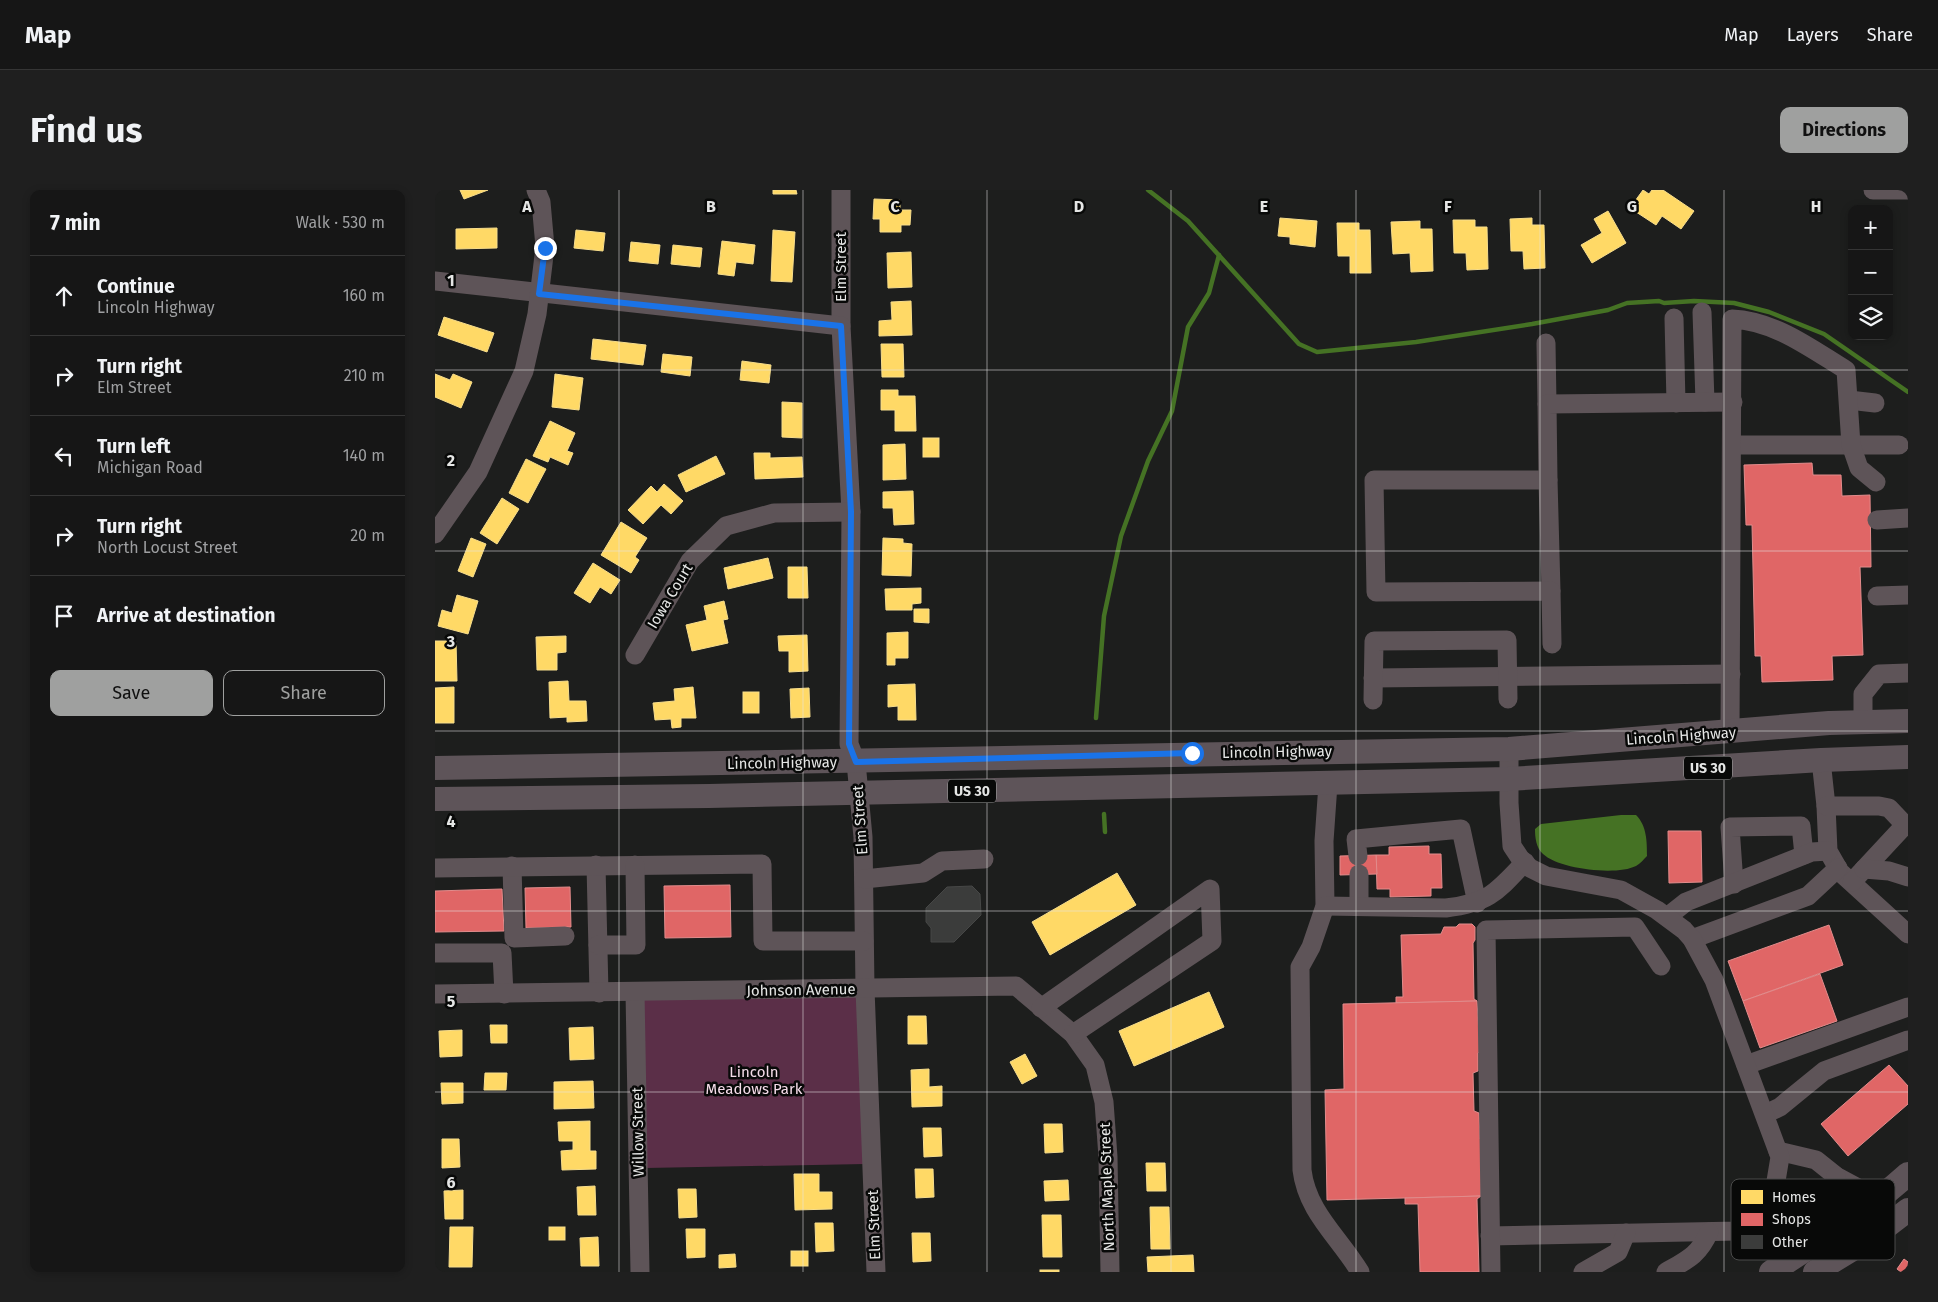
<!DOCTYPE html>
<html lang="en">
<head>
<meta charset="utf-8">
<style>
	:root { --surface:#161616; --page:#1f1f1f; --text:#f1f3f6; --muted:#9e9fa1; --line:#353535; --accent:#9fa09f }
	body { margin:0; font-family:"Fira Sans",sans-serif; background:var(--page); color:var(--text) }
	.controls { position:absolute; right:15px; top:15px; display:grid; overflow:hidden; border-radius:10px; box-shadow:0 2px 8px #0003 }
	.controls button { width:45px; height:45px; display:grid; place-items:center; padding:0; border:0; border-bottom:1px solid var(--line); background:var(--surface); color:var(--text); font:25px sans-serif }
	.stop { position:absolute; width:15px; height:15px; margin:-11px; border:4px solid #1a73e8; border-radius:50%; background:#fff }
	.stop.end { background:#1a73e8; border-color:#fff; box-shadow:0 1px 5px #0008 }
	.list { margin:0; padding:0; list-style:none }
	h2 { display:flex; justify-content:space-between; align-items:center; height:65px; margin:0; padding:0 20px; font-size:21px }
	h2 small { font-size:16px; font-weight:400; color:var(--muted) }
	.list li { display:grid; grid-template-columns:32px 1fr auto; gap:15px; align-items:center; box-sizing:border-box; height:80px; padding:0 20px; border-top:1px solid var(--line) }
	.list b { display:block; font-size:19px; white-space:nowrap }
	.list p { margin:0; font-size:16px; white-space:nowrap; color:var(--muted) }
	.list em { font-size:16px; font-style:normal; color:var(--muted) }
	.actions { display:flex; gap:10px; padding:15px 20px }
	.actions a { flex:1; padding:11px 0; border:1px solid var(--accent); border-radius:10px; text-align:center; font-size:18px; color:var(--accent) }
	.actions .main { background:var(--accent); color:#111 }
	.icon { flex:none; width:28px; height:28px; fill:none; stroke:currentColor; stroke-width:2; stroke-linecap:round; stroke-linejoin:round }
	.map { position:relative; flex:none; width:1473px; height:1082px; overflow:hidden; border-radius:10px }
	header { display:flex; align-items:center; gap:30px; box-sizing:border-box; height:70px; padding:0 25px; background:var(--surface); border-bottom:1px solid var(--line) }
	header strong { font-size:24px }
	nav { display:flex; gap:28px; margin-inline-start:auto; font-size:18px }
	.intro { display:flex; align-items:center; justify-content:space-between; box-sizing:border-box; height:120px; padding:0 30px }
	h1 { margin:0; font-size:35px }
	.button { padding:12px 22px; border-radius:10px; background:var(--accent); color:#111; font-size:18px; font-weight:700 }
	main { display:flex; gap:30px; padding:0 30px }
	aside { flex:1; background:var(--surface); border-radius:10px; box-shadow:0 2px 8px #0003 }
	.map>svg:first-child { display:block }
</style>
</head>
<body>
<header>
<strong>Map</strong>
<nav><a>Map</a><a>Layers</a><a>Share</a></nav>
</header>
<div class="intro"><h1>Find us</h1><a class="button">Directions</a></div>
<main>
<aside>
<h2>7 min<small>Walk · 530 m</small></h2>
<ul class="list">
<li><svg class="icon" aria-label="ahead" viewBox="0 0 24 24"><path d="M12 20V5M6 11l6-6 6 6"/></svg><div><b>Continue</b><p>Lincoln Highway</p></div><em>160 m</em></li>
<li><svg class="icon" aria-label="right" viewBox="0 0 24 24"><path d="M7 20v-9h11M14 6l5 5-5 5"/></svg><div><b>Turn right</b><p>Elm Street</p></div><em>210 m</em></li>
<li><svg class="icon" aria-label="left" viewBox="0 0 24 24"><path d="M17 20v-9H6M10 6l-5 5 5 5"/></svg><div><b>Turn left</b><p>Michigan Road</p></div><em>140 m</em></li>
<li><svg class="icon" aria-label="right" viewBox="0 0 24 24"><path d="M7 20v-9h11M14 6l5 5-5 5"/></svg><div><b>Turn right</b><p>North Locust Street</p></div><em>20 m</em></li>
<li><svg class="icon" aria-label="arrive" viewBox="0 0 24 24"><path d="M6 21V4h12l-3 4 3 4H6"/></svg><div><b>Arrive at destination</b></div></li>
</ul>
<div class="actions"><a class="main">Save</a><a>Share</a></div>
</aside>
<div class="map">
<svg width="1473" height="1082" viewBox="0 0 1473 1082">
	<rect width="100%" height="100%" fill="#1d1e1d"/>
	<path fill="#5b2f48" d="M427,803L430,974L211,978L208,807Z"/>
	<path fill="#457224" d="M1186,625H1201C1212,636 1212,652 1212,666C1209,669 1205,674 1201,676C1181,686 1124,679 1108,664C1101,658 1100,647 1100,639L1106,634Z"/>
	<g fill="#ffd966" stroke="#f7dd8c">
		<path d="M25,0H53L29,9Z"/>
		<path d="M338,0H361L362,4H338Z"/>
		<path d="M1208,0L1214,4L1217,0H1228L1259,21L1246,39L1227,26L1221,35L1195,18Z"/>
		<path d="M439,9L465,10V20H476L475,35H466V42H445V29H438Z"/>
		<path d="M1173,21L1191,53L1157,73L1146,55L1167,43L1159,29Z"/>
		<path d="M845,28L882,31L880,57L855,54V47L843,46Z"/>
		<path d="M1097,28V35H1109L1110,78L1089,79L1088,61H1076L1075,29Z"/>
		<path d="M1018,30H1040V37H1052L1053,79L1032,80L1031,63H1019Z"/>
		<path d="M985,31V39H997L998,81L976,82L975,63L958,64L956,32Z"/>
		<path d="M902,33H924V40H935L936,83H915V66H903Z"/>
		<path d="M62,38V58L21,59V39Z"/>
		<path d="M141,40L170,43L168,61L139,58Z"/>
		<path d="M338,40L360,42L357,92L336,91Z"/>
		<path d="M287,51L320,55L318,74L301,72L299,86L283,84Z"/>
		<path d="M196,52L225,55L223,74L194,71Z"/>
		<path d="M238,55L267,58L265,77L236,74Z"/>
		<path d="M476,62L477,97L453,98L452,63Z"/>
		<path d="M476,111L477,145L444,146V131L457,130L456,112Z"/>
		<path d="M9,127L59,143L52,162L3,145Z"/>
		<path d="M158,149L211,155L208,175L156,169Z"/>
		<path d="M446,154H468L469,187H447Z"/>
		<path d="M228,164L257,167L255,186L226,182Z"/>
		<path d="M307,171L336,175L334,193L305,190Z"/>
		<path d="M0,184L15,190L18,184L37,192L26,218L0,207Z"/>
		<path d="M120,184L148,188L144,220L117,217Z"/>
		<path d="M446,200H463V206H480L481,241H460V220H446Z"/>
		<path d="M347,212L367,213V248L347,247Z"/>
		<path d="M115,231L140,243L132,261L138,263L133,275L115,267L113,272L98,266Z"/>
		<rect x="488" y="248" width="16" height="19"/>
		<path d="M470,254L471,289L448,290V255Z"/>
		<path d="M319,263H335V268L367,267L368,287L320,289Z"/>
		<path d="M281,266L290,284L251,302L243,285Z"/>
		<path d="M91,269L111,279L93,313L74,303Z"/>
		<path d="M229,294L248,311L236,324L226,315L208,334L193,320L216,296L222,302Z"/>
		<path d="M478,301L479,334L459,335L458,318H448V302Z"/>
		<path d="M67,308L84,319L62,354L45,343Z"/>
		<path d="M186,332L212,348L200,367L204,370L196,383L166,365Z"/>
		<path d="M36,348L51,354L38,387L23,381Z"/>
		<path d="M448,348L468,349V353L477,354L476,386L447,385Z"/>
		<path d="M333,368L338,388L293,399L289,378Z"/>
		<path d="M158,373L185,390L176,404L165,397L155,413L139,403Z"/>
		<path d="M353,377H372L373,408H353Z"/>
		<path d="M486,398V413L477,414V420H451L450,399Z"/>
		<path d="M22,405L43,411L33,444L3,436L7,420L17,423Z"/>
		<path d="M289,411L293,429L288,430L293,453L257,461L251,435L272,430L269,416Z"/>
		<path d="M479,419H494V433L479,432Z"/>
		<path d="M473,442V468H460V475H452V443Z"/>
		<path d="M372,445L373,481L354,482V461H344L343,446Z"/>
		<path d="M131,446V462L122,463V480H102L101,447Z"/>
		<path d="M0,451H21L22,491H0Z"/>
		<path d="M133,491L134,511H151L152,531L132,532V527L115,528L114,492Z"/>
		<path d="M480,494L481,530H463V516L453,517V495Z"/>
		<path d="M19,497V533H0V498Z"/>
		<path d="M258,497L261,528H246V537L237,538L236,529L220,530L218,513L240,511L239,499Z"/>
		<path d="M374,498L375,527L356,528L355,499Z"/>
		<rect x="308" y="502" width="16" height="21"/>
		<path d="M682,683L701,715L615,765L597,732Z"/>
		<path d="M774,802L789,837L699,876L684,841Z"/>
		<path d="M473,826H491L492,854H473Z"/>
		<path d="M55,835H72V853H56Z"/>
		<path d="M158,837L159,869L135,870L134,838Z"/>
		<path d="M27,840V866L5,867L4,841Z"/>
		<path d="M590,864L602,886L587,894L575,872Z"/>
		<path d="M494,879V897L507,896V916L477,917L476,880Z"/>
		<path d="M50,883H72L71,900H49Z"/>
		<path d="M158,891L159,918L119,919V892Z"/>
		<path d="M6,893H28V913L7,914Z"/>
		<path d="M155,931V961H161V979L127,980L126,961L138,960V951H124L123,932Z"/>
		<path d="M609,934H627L628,962L610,963Z"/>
		<path d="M488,938H506L507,966L489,967Z"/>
		<path d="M7,949H24L25,977L7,978Z"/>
		<path d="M711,973H730L731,1001H712Z"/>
		<path d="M480,979H498L499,1007L481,1008Z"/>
		<path d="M359,984H384V1002H397V1019L360,1020Z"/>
		<path d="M633,990L634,1010L610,1011L609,991Z"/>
		<path d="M160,996L161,1025H143L142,997Z"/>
		<path d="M243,999H261L262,1027L244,1028Z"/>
		<path d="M28,1000V1029H10L9,1001Z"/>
		<path d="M715,1017H734L735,1059H716Z"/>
		<path d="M607,1025H626L627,1067H608Z"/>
		<path d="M380,1033H398L399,1061L381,1062Z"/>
		<path d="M15,1037H38L37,1077H14Z"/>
		<rect x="114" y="1037" width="16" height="13"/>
		<path d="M251,1039H270V1067L252,1068Z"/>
		<path d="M477,1043H495L496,1071L478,1072Z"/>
		<path d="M163,1047L164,1076H146L145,1048Z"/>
		<rect x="356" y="1061" width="17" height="15"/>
		<path d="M300,1064L301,1077L284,1078V1065Z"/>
		<path d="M758,1065L759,1082H713L712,1067Z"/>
		<rect x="605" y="1080" width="19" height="2"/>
	</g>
	<g fill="#e06666" stroke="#e28c8c">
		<path d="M1377,273L1378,285H1406L1407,306L1435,305L1436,377H1425L1428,465L1397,466L1398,490L1327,492L1326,466H1320L1317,335H1311L1309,275Z"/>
		<path d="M1233,641H1266L1267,692L1234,693Z"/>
		<path d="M994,656V664H1006L1007,698H996V706L955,707V699H942L941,665H954V657Z"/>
		<path d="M941,665L942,684L905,685V666Z"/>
		<path d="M295,695L296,747L230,748L229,696Z"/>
		<path d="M135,697L136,737L91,738L90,698Z"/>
		<path d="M67,699L69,741L0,742V701Z"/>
		<path d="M1024,734H1037L1040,737V750L1038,753L1039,809L1042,811L961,813V807H968L966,745L1006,744L1009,737H1021Z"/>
		<path d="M1394,735L1408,775L1308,811L1293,771Z"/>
		<path d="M1385,784L1402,831L1325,858L1308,811Z"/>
		<path d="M1042,811L1045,861L1043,863V881L1038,883L1039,921L1044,923L1045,949L1047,951L1046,1006L892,1010L890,900L909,899L908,814Z"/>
		<path d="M1454,875L1473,896V914L1413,966L1386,934Z"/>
		<path d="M1046,1006L1042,1009L1044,1082H985L983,1014H970V1008Z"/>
		<path d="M1469,1069L1473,1072V1082H1466L1462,1079Z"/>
	</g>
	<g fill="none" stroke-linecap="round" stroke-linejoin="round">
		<g stroke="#457224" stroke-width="4.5">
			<path d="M713,0L753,31L864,154L882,162L981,152L1097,134L1173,120L1192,113L1224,111L1229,113L1259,111L1299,113L1334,122L1389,144L1473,202"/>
			<path d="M661,528L669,426L686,346L713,271L737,221L753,137L774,103L784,65"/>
			<path d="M669,624L670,642"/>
		</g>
	</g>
	<path fill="#3b3c3b" stroke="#464746" d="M537,696L545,704L546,725L519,752H496V738L491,732V718L512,697Z"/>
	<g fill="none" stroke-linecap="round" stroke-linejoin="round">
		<g stroke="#5e5458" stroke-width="19">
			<path d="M406,0V136L416,322L414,554L421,572L428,647L430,799L441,1082"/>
			<path d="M1438,0H1473"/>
			<path d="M0,91L406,136"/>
			<path d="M1267,122L1270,212"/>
			<path d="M1239,128L1241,213"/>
			<path d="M1111,153L1112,214"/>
			<path d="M1414,210L1440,213"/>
			<path d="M1297,255H1464"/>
			<path d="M1113,290L1116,401"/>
			<path d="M1442,330L1473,328"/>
			<path d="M0,344L43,282L89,181L102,124L110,57L106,12L101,0"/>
			<path d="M1442,406L1473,405"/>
			<path d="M1117,454L1116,401L941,402L939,290H1113L1112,214L1298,212"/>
			<path d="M200,465L255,371L291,336L339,323L416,322"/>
			<path d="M938,488L1296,484"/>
			<path d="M938,510L939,451L1072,450L1073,509"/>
			<path d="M1428,533V504L1444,484L1473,483"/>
			<path d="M1295,543L1297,129C1340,131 1375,158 1411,180L1416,255L1424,278L1441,292"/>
			<path d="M1386,570L1391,616L1393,661L1405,682L1473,744"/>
			<path d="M893,594L889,651L890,716L876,757L865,777L867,980C872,1022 904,1047 925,1082"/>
			<path d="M1391,616H1444L1454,618L1470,635L1417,692"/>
			<path d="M923,666L921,649L1026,639L1042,713"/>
			<path d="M161,675L164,803"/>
			<path d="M77,676L79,748L130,746"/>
			<path d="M0,678L327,674L328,751H429"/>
			<path d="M1429,679L1454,681L1473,687"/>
			<path d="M924,684V715"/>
			<path d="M429,689L488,683L507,671L549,669"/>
			<path d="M1299,694L1295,637L1366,636L1369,665"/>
			<path d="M890,716L1011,718C1054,713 1062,702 1090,672"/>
			<path d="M1232,727L1251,712L1377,662L1393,661"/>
			<path d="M1257,749L1373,706L1403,678"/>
			<path d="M163,755H201L200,675"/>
			<path d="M0,763H67L69,804"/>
			<path d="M200,802L205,1082"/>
			<path d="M0,804L581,796L638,844L660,875L669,912L673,967L675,1082"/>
			<path d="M606,818L775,699L777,751L638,844"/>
			<path d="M1311,875L1473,817"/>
			<path d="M1330,924L1345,917L1389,881L1473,850"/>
			<path d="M1343,961L1381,970L1401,986L1427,1000L1451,1004"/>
			<path d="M1401,986L1410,1034"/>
			<path d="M1055,1046L1303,1041L1331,1025L1338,1009L1345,967L1279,790L1257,749L1249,740L1222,720L1186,700L1111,686L1095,678L1085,668L1077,656L1074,613V559"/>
			<path d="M1056,1082L1051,740L1200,737L1226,776"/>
			<path d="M1148,1082L1183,1062L1191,1043"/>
			<path d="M1231,1082C1252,1070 1264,1065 1274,1042"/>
		</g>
		<g stroke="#5e5459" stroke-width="24">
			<path d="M0,578L1074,559L1394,533L1473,531"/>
			<path d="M0,609L274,606L1073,589L1386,570L1473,567"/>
			<path d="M1336,1082C1383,1052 1431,1022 1473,984"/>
			<path d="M1380,1082L1439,1046L1473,1020"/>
		</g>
	</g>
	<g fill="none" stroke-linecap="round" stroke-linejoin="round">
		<path stroke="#1a73e8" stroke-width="6" d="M110,58L104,104L406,136L416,322L414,554L421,572L757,563"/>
	</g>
	<path fill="none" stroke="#e5e6e5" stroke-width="1" stroke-opacity="0.55" d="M184,0V1082M368,0V1082M552,0V1082M736,0V1082M921,0V1082M1105,0V1082M1289,0V1082M0,180H1473M0,361H1473M0,541H1473M0,721H1473M0,902H1473"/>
	<g text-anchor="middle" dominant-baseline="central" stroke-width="5" stroke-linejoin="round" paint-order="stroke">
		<g fill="#080908" stroke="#a3a4a3" stroke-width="1">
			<rect x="1249" y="566.5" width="48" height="23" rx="4"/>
			<rect x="513" y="589.5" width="48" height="23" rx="4"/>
		</g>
		<g font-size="14" font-weight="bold" fill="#e5e6e5">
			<text x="1273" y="578">US 30</text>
			<text x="537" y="601">US 30</text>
		</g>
		<g font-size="15" fill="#e5e6e5" stroke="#080908">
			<text transform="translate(406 77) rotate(-90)">Elm Street</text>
			<text transform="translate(235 406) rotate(-59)">Iowa Court</text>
			<text transform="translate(1246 546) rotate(-4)">Lincoln Highway</text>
			<text transform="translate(842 562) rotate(-1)">Lincoln Highway</text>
			<text transform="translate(347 573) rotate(-1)">Lincoln Highway</text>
			<text transform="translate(425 630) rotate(-94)">Elm Street</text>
			<text transform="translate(366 800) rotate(-1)">Johnson Avenue</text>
			<text transform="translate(203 942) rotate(-91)">Willow Street</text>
			<text transform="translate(672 997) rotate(-92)">North Maple Street</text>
			<text transform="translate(439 1035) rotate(-92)">Elm Street</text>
		</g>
		<g font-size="15" fill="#f5dce9" stroke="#080908">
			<text x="319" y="882">Lincoln<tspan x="319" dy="17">Meadows Park</tspan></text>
		</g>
	</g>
	<rect x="1296" y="989" width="164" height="81" rx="8" fill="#080908" stroke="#4a4b4a" stroke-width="1"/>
	<rect x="1306" y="1000" width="22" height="14" fill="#ffd966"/>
	<rect x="1306" y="1023" width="22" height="13" fill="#e06666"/>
	<rect x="1306" y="1045" width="22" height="14" fill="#3b3c3b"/>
	<g font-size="14" fill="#e5e6e5">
		<text x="1337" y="1012">Homes</text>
		<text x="1337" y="1034">Shops</text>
		<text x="1337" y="1057">Other</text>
	</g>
	<g font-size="16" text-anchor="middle" font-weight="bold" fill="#e5e6e5" stroke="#080908" stroke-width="5" stroke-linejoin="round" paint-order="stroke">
		<text x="92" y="22">A</text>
		<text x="276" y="22">B</text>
		<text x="460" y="22">C</text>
		<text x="644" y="22">D</text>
		<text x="829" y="22">E</text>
		<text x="1013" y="22">F</text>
		<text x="1197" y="22">G</text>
		<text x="1381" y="22">H</text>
		<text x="16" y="96">1</text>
		<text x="16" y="276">2</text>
		<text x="16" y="457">3</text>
		<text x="16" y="637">4</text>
		<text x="16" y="817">5</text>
		<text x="16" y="998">6</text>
	</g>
</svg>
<div class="controls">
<button>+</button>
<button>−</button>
<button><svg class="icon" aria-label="layers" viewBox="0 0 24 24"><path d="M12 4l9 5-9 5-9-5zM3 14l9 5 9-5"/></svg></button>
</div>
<div class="stop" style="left:757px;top:563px"></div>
<div class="stop end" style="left:110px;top:58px"></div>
</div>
</main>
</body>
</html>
